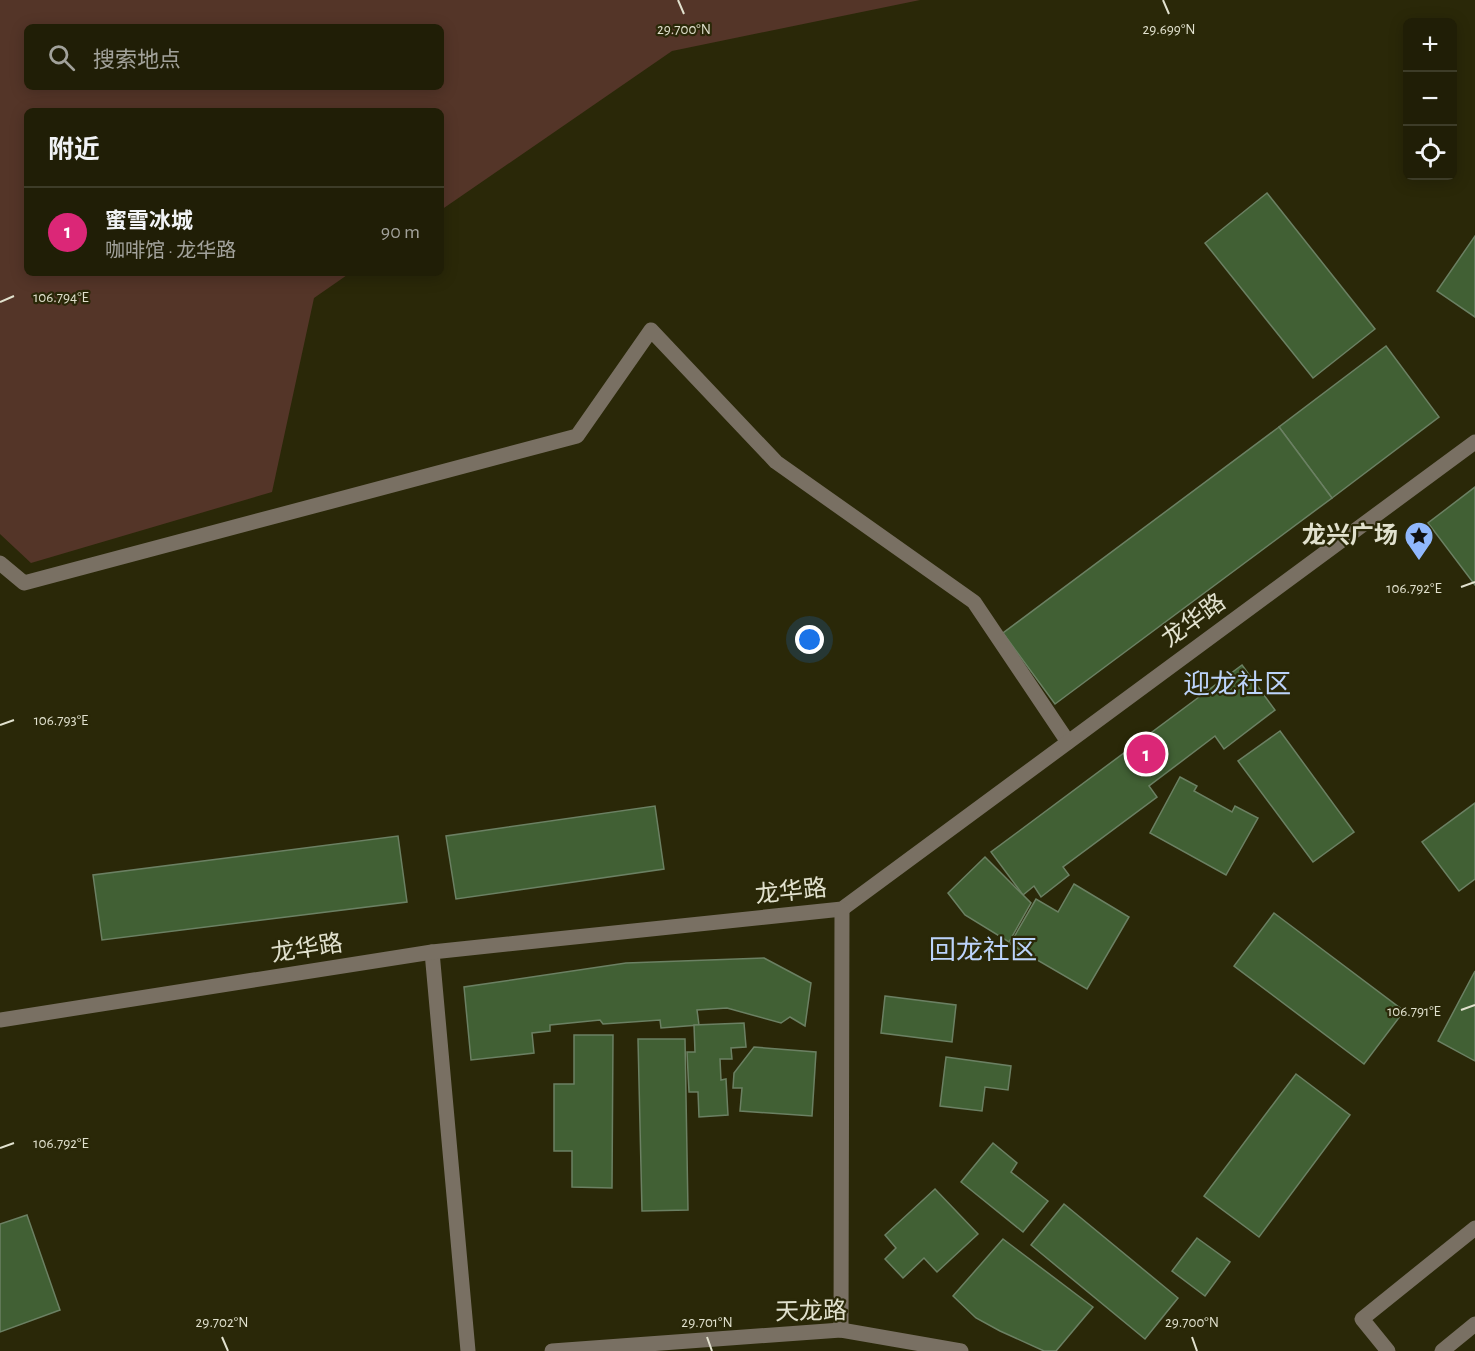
<!DOCTYPE html>
<html lang="zh">
<head>
<meta charset="utf-8">
<style>
	:root { --surface:#201e06; --page:#282710; --text:#f1f3f6; --muted:#a2a29b; --line:#3d3c28; --accent:#db2777 }
	body { margin:0; font-family:"Alegreya Sans","Noto Sans SC",sans-serif; background:var(--page); color:var(--text) }
	.controls { position:absolute; right:18px; top:18px; display:grid; overflow:hidden; border-radius:9px; box-shadow:0 3px 15px #0003 }
	.controls button { width:54px; height:54px; display:grid; place-items:center; padding:0; border:0; border-bottom:2px solid var(--line); background:var(--surface); color:var(--text); font:30px sans-serif }
	.you { position:absolute; left:810px; top:640px; width:21px; height:21px; margin:-15px; border:4px solid #fff; border-radius:50%; background:#1a73e8; box-shadow:0 0 0 9px #1a73e833 }
	.badge { display:grid; place-items:center; width:39px; height:39px; border-radius:50%; background:var(--accent); color:#fff; font-size:20px; font-weight:700 }
	.pin { position:absolute; translate:-50% -50%; border:3px solid #fff; box-shadow:0 2px 6px #0006 }
	.list { margin:0; padding:0; list-style:none }
	h2 { display:flex; justify-content:space-between; align-items:center; height:78px; margin:0; padding:0 24px; font-size:26px }
	h2 small { font-size:20px; font-weight:400; color:var(--muted) }
	.list li { display:grid; grid-template-columns:39px 1fr auto; gap:18px; align-items:center; box-sizing:border-box; height:90px; padding:0 24px; border-top:2px solid var(--line) }
	.list b { display:block; font-size:22px; white-space:nowrap }
	.list p { margin:0; font-size:20px; white-space:nowrap; color:var(--muted) }
	.list em { font-size:20px; font-style:normal; color:var(--muted) }
	.icon { flex:none; width:33px; height:33px; fill:none; stroke:currentColor; stroke-width:2; stroke-linecap:round; stroke-linejoin:round }
	.map { position:relative; flex:none; width:1475px; height:1351px; overflow:hidden }
	.search { position:absolute; background:var(--surface); box-shadow:0 3px 15px #0003; left:24px; top:24px; width:420px; height:66px; display:flex; align-items:center; gap:15px; box-sizing:border-box; padding:0 21px; border-radius:9px; color:var(--muted); font-size:22px }
	.panel { position:absolute; background:var(--surface); box-shadow:0 3px 15px #0003; left:24px; top:108px; width:420px; height:168px; border-radius:9px }
	.map>svg:first-child { display:block }
</style>
</head>
<body>
<div class="map">
<svg width="1475" height="1351" viewBox="0 0 1475 1351">
	<rect width="100%" height="100%" fill="#2a2808"/>
	<path fill="#543528" fill-rule="evenodd" d="M0,0H920L672,51L441,210V111H27V273H350L314,298L272,492L31,563L0,534ZM27,27H441V87H27Z"/>
	<g fill="#416034" stroke="#6b8063" stroke-width="1.5">
		<path d="M1267,193L1375,329L1313,378L1205,243Z"/>
		<path d="M1475,236V317L1437,291Z"/>
		<path d="M1386,346L1439,417L1332,498L1279,427Z"/>
		<path d="M1279,427L1332,498L1055,704L1003,633Z"/>
		<path d="M1475,487V585L1428,523Z"/>
		<path d="M1242,665L1275,710L1224,749L1215,736L1149,786L1157,797L1063,867L1069,875L1041,897L1034,886L1023,895L991,852Z"/>
		<path d="M1280,731L1354,832L1313,862L1238,761Z"/>
		<path d="M1180,777L1197,786L1194,791L1232,812L1235,806L1258,818L1226,875L1150,833Z"/>
		<path d="M1475,803V879L1459,891L1422,842Z"/>
		<path d="M655,806L664,869L456,899L446,836Z"/>
		<path d="M398,836L407,902L102,940L93,875Z"/>
		<path d="M985,857L1031,903L1009,942L965,915L948,893Z"/>
		<path d="M1074,884L1129,917L1087,989L1010,944L1036,899L1058,912Z"/>
		<path d="M1274,913L1404,1011L1364,1064L1234,966Z"/>
		<path d="M764,958L811,983L805,1026L790,1017L781,1023L727,1008L697,1010L699,1025L661,1028L660,1020L603,1024L600,1020L550,1025V1031L532,1033L534,1053L471,1060L464,987L626,963Z"/>
		<path d="M1475,971V1061L1438,1041Z"/>
		<path d="M885,996L956,1005L952,1042L881,1033Z"/>
		<path d="M744,1023L746,1047L731,1048L732,1059H720L721,1080L726,1079L728,1115L699,1117L698,1092H689L687,1052H695L694,1025Z"/>
		<path d="M574,1035H613L612,1188L572,1187V1151H554V1084H574Z"/>
		<path d="M638,1039H685L688,1210L642,1211Z"/>
		<path d="M754,1047L816,1052L812,1116L740,1111L742,1088H733L734,1073Z"/>
		<path d="M946,1057L1011,1066L1008,1090L985,1087L982,1111L940,1106Z"/>
		<path d="M1296,1074L1350,1115L1259,1237L1204,1196Z"/>
		<path d="M993,1143L1017,1163L1011,1172L1048,1201L1023,1232L961,1182Z"/>
		<path d="M935,1189L978,1234L937,1272L924,1258L903,1278L885,1259L896,1248L885,1235Z"/>
		<path d="M1064,1204L1178,1298L1145,1339L1031,1245Z"/>
		<path d="M27,1215L60,1310L0,1332V1224Z"/>
		<path d="M1197,1238L1230,1262L1205,1296L1172,1271Z"/>
		<path d="M1003,1239L1093,1307L1056,1351H1044L1000,1331L976,1318L953,1296Z"/>
	</g>
	<g fill="none" stroke-linecap="round" stroke-linejoin="round">
		<g stroke="#797063" stroke-width="15">
			<path d="M0,563L24,583L577,436L651,330L776,462L974,602L1068,742"/>
			<path d="M432,952L468,1351"/>
			<path d="M0,1020L432,952L842,909L1475,442"/>
			<path d="M841,1330L842,909"/>
			<path d="M552,1351L841,1330L961,1351"/>
			<path d="M1388,1351L1362,1319L1475,1228"/>
			<path d="M1442,1351L1475,1324"/>
		</g>
	</g>
	<path fill="none" stroke="#e1e1ce" stroke-width="2" d="M678,0L684,14M1163,0L1169,14M0,302L14,296M1461,587L1475,582M0,725L14,720M1461,1010L1475,1005M0,1148L14,1143M222,1337L228,1351M707,1337L712,1351M1192,1337L1197,1351"/>
	<defs>
		<g id="sight-pin" transform="scale(1.5)"><path d="M0 17L-7.5 6A9.5 9.5 0 1 1 7.5 6Z" fill="#90b8fd" stroke="#2a2808"/><path d="M0-6L1.8-2.2L6-1.7L2.9 1.2L3.7 5.4L0 3.3L-3.7 5.4L-2.9 1.2L-6-1.7L-1.8-2.2Z" fill="#111"/></g>
	</defs>
	<g fill-rule="evenodd">
		<use href="#sight-pin" x="1419" y="536"/>
	</g>
	<g text-anchor="middle" dominant-baseline="central" stroke-width="4.5" stroke-linejoin="round" paint-order="stroke">
		<g font-size="24" font-weight="bold" fill="#e1e1ce" stroke="#2a2808" text-anchor="end">
			<text x="1398" y="536">龙兴广场</text>
		</g>
		<g font-size="24" fill="#e1e1ce" stroke="#2a2808">
			<text transform="translate(1194 621) rotate(-36)">龙华路</text>
			<text transform="translate(791 892) rotate(-6)">龙华路</text>
			<text transform="translate(307 949) rotate(-9)">龙华路</text>
			<text transform="translate(811 1312) rotate(-1)">天龙路</text>
		</g>
		<g font-size="27" fill="#bcd3fa" stroke="#2a2808">
			<text x="1237" y="684">迎龙社区</text>
			<text x="983" y="950">回龙社区</text>
		</g>
	</g>
	<g font-size="15" text-anchor="middle" fill="#e1e1ce" stroke="#2a2808" stroke-width="4.5" stroke-linejoin="round" paint-order="stroke">
		<text x="684" y="34">29.700°N</text>
		<text x="1169" y="34">29.699°N</text>
		<text x="61" y="302">106.794°E</text>
		<text x="1414" y="593">106.792°E</text>
		<text x="61" y="725">106.793°E</text>
		<text x="1414" y="1016">106.791°E</text>
		<text x="61" y="1148">106.792°E</text>
		<text x="222" y="1327">29.702°N</text>
		<text x="707" y="1327">29.701°N</text>
		<text x="1192" y="1327">29.700°N</text>
	</g>
</svg>
<div class="controls">
<button>+</button>
<button>−</button>
<button><svg class="icon" aria-label="locate" viewBox="0 0 24 24"><circle cx="12" cy="12" r="6"/><path d="M12 2v4M12 18v4M2 12h4M18 12h4"/></svg></button>
</div>
<div class="you"></div>
<div class="pin badge" style="left:1146px;top:754px">1</div>
<div class="search"><svg class="icon" aria-label="search" viewBox="0 0 24 24"><circle cx="10" cy="10" r="6"/><path d="M15 15l6 6"/></svg>搜索地点</div>
<section class="panel">
<h2>附近<small></small></h2>
<ul class="list">
<li><span class="badge">1</span><div><b>蜜雪冰城</b><p>咖啡馆 · 龙华路</p></div><em>90 m</em></li>
</ul>
</section>
</div>
</body>
</html>
